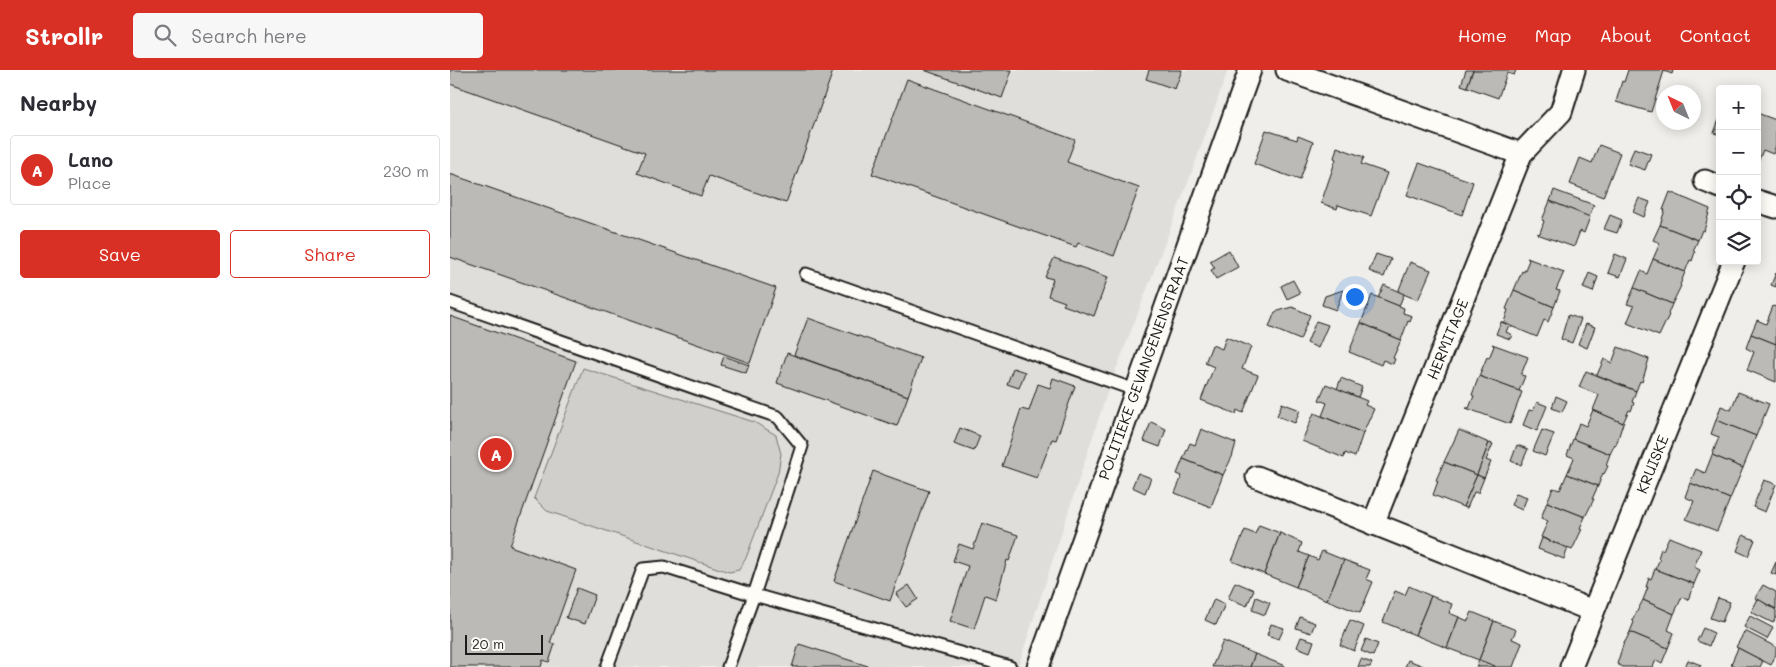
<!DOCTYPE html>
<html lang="en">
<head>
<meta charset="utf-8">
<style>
	:root { --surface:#fff; --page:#f7f7f7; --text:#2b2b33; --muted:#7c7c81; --line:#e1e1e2; --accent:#d93025 }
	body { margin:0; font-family:Mali,sans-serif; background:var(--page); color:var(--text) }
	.controls { position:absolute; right:15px; top:15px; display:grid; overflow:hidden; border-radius:5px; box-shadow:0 2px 12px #0003 }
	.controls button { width:45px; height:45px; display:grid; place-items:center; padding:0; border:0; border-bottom:1px solid var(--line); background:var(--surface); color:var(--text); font:25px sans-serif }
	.compass { position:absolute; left:1206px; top:15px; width:45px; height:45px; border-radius:50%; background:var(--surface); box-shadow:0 2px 12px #0003; rotate:317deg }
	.scale { position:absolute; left:15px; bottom:12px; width:78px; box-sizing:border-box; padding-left:5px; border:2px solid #1c1c1c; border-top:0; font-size:14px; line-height:18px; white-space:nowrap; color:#1c1c1c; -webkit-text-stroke:4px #fdfcf7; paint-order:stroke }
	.you { position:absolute; left:904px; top:226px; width:18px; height:18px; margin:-12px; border:4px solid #fff; border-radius:50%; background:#1a73e8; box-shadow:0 0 0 8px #1a73e833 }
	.badge { display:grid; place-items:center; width:32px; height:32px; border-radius:50%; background:var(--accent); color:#fff; font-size:16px; font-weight:700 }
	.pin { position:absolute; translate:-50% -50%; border:2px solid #fff; box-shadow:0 1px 5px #0006 }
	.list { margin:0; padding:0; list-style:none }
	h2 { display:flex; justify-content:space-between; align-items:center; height:65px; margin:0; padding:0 20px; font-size:21px }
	h2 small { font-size:16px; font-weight:400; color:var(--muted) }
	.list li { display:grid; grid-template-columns:32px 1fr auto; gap:15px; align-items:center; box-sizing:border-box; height:70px; margin:0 10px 10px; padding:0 10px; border:1px solid var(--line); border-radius:5px }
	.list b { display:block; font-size:19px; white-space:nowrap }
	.list p { margin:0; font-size:16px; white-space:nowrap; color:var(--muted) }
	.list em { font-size:16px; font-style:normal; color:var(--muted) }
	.actions { display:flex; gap:10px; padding:15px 20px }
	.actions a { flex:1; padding:11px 0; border:1px solid var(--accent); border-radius:5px; text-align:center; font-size:18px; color:var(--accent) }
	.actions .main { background:var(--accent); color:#fff }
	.icon { flex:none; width:28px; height:28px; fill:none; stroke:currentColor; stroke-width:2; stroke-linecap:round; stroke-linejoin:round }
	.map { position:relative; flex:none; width:1326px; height:597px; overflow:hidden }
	header { display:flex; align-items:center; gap:30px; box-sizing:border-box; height:70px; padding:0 25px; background:var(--accent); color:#fff }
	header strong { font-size:24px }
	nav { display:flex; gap:28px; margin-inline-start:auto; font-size:18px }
	.search { width:350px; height:45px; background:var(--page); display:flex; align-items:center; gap:12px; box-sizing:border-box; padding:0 18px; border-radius:5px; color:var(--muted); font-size:19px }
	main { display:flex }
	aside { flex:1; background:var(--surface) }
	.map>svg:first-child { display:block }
</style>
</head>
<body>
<header>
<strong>Strollr</strong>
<div class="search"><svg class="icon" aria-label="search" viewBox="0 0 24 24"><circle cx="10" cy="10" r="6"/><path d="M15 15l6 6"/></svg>Search here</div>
<nav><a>Home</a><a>Map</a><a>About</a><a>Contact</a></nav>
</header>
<main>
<aside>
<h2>Nearby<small></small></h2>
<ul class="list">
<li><span class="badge">A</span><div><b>Lano</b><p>Place</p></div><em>230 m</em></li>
</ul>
<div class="actions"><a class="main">Save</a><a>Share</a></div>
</aside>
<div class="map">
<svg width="1326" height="597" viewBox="0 0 1326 597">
	<rect width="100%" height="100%" fill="#f0eeea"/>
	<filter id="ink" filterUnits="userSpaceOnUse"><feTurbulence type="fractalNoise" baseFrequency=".02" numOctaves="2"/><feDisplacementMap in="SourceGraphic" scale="10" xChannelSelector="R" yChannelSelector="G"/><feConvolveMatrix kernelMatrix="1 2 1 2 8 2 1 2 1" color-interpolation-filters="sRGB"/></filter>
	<g filter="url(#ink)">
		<path fill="#e0deda" d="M0,0H778L742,102L656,326L568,597H0Z"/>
		<path fill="#d0cfcc" stroke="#767674" d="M133,298L304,352L326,365L331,384L328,403L296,488L289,500L279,502L97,441L84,428Z"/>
		<g fill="#bbbab6" stroke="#1c1c1c">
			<path d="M0,0H379L383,1L336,133L259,106L251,126L187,103L195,83L0,14Z"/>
			<path d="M474,0H562L552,28Z"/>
			<path d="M699,0H732L725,19L696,9Z"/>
			<path d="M1016,0H1023L1017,17L1011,15Z"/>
			<path d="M1023,0H1066L1064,5L1057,3L1048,28L1017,17Z"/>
			<path d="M1178,0H1223L1222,4L1214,1L1201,42L1166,32L1172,11L1174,12Z"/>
			<path d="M457,9L625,70L617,92L689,118L664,186L628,173L626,177L422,104Z"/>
			<path d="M1307,43L1326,50V75L1323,84L1313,80L1308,92Z"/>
			<path d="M1270,47V65L1264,63Z"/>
			<path d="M816,60L847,70L848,66L863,72L850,110L804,94Z"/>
			<path d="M1149,75L1170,83L1153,127L1120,114L1130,88L1142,93Z"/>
			<path d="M887,77L914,87L911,94L937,103L921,146L888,135L887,139L871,133L886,89L884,88Z"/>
			<path d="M1184,78L1201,84L1195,100L1178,94Z"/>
			<path d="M969,93L1023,112L1012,145L957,125Z"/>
			<path d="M0,104L326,218L300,293L0,187Z"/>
			<path d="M1104,120L1144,135L1139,147L1100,131Z"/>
			<path d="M1220,122L1260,139L1254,161L1252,160L1248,170L1210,155L1215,140H1213Z"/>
			<path d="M1189,128L1200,132L1194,147L1183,142Z"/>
			<path d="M1100,131L1140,147L1134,163L1130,161L1124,177L1087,164L1090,163L1094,151L1092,150Z"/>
			<path d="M1160,145L1172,150L1167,163L1154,159Z"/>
			<path d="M1210,155L1248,170L1243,181L1245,182L1242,191L1240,190L1235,202L1203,189L1210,173L1203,170Z"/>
			<path d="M779,180L788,197L766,209L761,200L765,198L760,191Z"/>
			<path d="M926,184L941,189L934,207L919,201Z"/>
			<path d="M1165,184L1177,189L1170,207L1158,203Z"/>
			<path d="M604,188L658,207L644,246L613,235L615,232L598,226L603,209L595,207Z"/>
			<path d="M1077,188L1114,202L1106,220L1110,221L1104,237L1064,220L1072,201L1074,202L1079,190Z"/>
			<path d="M1203,189L1235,202L1230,215L1231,216L1222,234L1184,218L1191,201L1197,204Z"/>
			<path d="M960,192L981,200L968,230L948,222Z"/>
			<path d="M1139,203L1148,207L1143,222L1133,218Z"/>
			<path d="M1326,203V217L1321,215Z"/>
			<path d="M843,210L850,223L837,229L831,216Z"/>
			<path d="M934,215L954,224L949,236L928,228Z"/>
			<path d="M1184,218L1222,234L1218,244L1219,245L1209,266L1177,253L1184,236L1177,234Z"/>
			<path d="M893,220L886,240L872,235L875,226Z"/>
			<path d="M1064,220L1104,237L1098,252L1094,250L1087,267L1051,252H1054L1058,240L1056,239Z"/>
			<path d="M922,225L954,238L953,243L962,246L960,252L958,251L951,270L911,253Z"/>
			<path d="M1323,236L1326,237V274L1301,264L1307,250L1316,254Z"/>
			<path d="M842,237L860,245L850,270L819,257L825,242Z"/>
			<path d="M1118,245L1131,249L1122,273L1111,269Z"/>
			<path d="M0,246L126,291L60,476L126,500L100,573L105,574L99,592L93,590L91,597H0Z"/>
			<path d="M358,248L471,288L458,326L344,285Z"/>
			<path d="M866,251L878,255L868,278L857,273Z"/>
			<path d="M1051,252L1059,255L1056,262L1062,265L1060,269L1046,264Z"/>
			<path d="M911,253L951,270L943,288L945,289L943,294L933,290L931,295L899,282Z"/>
			<path d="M1136,254L1145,257L1137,278L1128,274Z"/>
			<path d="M1301,264L1326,274V312L1297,300L1304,282L1296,278Z"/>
			<path d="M776,267L801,277L792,299L808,305L793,343L787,340L786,344L751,330L764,297L755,293L762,275L772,279Z"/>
			<path d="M1042,274L1078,287L1071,305L1075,306L1069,321L1029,306L1037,287L1039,288L1044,276Z"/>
			<path d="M1168,277L1199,289L1192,312L1190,311L1186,321L1147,305L1154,289L1162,293Z"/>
			<path d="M337,283L458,326L447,356L327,313Z"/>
			<path d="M274,286L299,295L296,303L271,295Z"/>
			<path d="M563,298L575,302L569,318L557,314Z"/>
			<path d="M1136,301L1186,321L1182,332L1184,333L1181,341L1179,340L1173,353L1143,340L1149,325L1129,317Z"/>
			<path d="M1029,306L1072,322L1060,354L1016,338H1019L1024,326L1022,325Z"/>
			<path d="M603,308L625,316L606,370L602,369L587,408L552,396L571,339L579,341L588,314L600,318Z"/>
			<path d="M891,308L912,317L908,327L887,319Z"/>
			<path d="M876,314L917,331L915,335L924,339L913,363L872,346L877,333L869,330Z"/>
			<path d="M1288,322L1319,334L1306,366L1266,350L1271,336L1281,340Z"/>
			<path d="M1106,326L1117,331L1112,342L1102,338Z"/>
			<path d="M1087,332L1097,336L1087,361L1073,355L1079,340L1083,341Z"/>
			<path d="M832,333L850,340L845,353L827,346Z"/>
			<path d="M1143,340L1173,353L1166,375L1165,374L1160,384L1123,369L1129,353L1136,356Z"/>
			<path d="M864,343L913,363L905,387L895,383L894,388L852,371Z"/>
			<path d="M1266,350L1306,366L1293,398L1262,385L1269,367L1261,364Z"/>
			<path d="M701,352L716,359L710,377L694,371Z"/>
			<path d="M510,358L530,366L524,381L504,374Z"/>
			<path d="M751,359L786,373L782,387L773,405L733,389L740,373L745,375Z"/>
			<path d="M1009,360L1039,373L1027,405L994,392Z"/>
			<path d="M1092,360L1104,364L1095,386L1083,381Z"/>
			<path d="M1123,369L1160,384L1156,395L1158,396L1154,404L1153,403L1148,416L1117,404L1124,388L1117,385Z"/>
			<path d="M1039,373L1043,374L1036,390L1041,392L1034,408L1027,405Z"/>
			<path d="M1067,375L1078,379L1071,395L1061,391Z"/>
			<path d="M1262,385L1293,398L1280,429L1240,413L1246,399L1255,403Z"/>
			<path d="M733,389L773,405L761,437L725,423L732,406L727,404Z"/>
			<path d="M994,392L1027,405L1013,437L983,425L988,411L986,410Z"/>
			<path d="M423,401L479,421L440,531L384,511Z"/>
			<path d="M688,403L701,408L695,423L682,417Z"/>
			<path d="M1117,404L1148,416L1142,429H1144L1135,447L1097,432L1103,418L1110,420Z"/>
			<path d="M1027,405L1034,408L1028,423L1024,422L1017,438L1013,437Z"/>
			<path d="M1314,410L1326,414L1315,442L1303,437Z"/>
			<path d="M1240,413L1280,429L1267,461L1236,449L1244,431L1235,427Z"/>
			<path d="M1066,423L1077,427L1072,440L1061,435Z"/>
			<path d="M1097,432L1135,447L1130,458L1132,459L1122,480L1091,467L1098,451L1091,448Z"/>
			<path d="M532,453L568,465L559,491L557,490L546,529L535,525L524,559L500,551L518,496L503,491L509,474L523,479Z"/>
			<path d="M809,455L830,463L814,504L782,491L795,460L805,464Z"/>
			<path d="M830,463L852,473L849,482L859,486L846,517L814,504Z"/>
			<path d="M1293,465L1305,470L1298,486L1287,481Z"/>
			<path d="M1219,467L1251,480L1244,497L1250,500L1244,514L1205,499L1210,489L1208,488L1211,479L1213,480Z"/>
			<path d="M1092,468L1118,478L1114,489L1088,479Z"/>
			<path d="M872,481L894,490L877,530L846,517L859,486L868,490Z"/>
			<path d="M894,490L920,500L916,509L923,512L910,543L877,530Z"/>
			<path d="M1326,492V505L1321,503Z"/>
			<path d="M1205,499L1244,514L1238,530L1232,527L1224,544L1193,530L1198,517H1196L1199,508L1201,509Z"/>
			<path d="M785,512L804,520L797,536L778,528Z"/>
			<path d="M459,515L468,529L456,537L446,524Z"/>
			<path d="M1313,515L1326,522V539L1305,528Z"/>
			<path d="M959,516L981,526L965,565L933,552L945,521L955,525Z"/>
			<path d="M127,518L145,525L135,554L116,548Z"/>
			<path d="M981,526L1002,534L999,543L1009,547L997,578L965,565Z"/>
			<path d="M806,527L820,533L815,545L802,540Z"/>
			<path d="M1268,528L1280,532L1272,552L1260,548Z"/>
			<path d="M764,529L775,534L766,555L755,550Z"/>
			<path d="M1308,529L1326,540V547L1323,553L1301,542Z"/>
			<path d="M1193,530L1224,544L1218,560L1224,563L1218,578L1180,562L1184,552L1182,551Z"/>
			<path d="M1022,542L1044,551L1029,590L997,578L1009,547L1018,551Z"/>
			<path d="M1300,546L1323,558L1317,569L1294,557Z"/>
			<path d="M850,547L865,553L861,563L846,558Z"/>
			<path d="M900,550L914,556L904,581L890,575Z"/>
			<path d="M1044,551L1066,560L1062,569L1072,573L1063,597H1046L1029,590Z"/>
			<path d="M821,554L834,558L829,569L817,565Z"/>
			<path d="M1253,558L1264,563L1259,576L1247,571Z"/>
			<path d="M1295,561L1326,577V584L1321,595L1286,577Z"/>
			<path d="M1180,562L1218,578L1212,593L1206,590L1203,597H1173L1167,594L1174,572H1175Z"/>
			<path d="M851,567L864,571L860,582L847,577Z"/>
			<path d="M916,569L928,574L923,586L911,581Z"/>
			<path d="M773,571L805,584L800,597H762Z"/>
			<path d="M349,574L421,597H342Z"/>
			<path d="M1288,578L1313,591L1310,597H1287L1281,594Z"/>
			<path d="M805,584L835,596V597H800Z"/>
			<path d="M911,589L922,593L920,597H908Z"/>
			<path d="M958,590L976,597H955Z"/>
			<path d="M1029,590L1045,596L1044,597H1026Z"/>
			<path d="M1238,590L1251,595L1250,597H1235Z"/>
		</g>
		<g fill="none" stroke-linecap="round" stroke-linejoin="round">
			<g stroke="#1c1c1c" stroke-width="15">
				<g id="service">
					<path d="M356,204L685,320"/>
					<path d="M0,232L328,347L352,376L304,525L278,597"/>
					<path d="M157,597L193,499L214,497L304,525L560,597"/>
				</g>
			</g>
			<g stroke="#1c1c1c" stroke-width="25">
				<g id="minor">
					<path d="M837,0L1071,84"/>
					<path d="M1255,111L1270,117"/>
					<path d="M1307,131L1326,137"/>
					<path d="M807,407L1143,541"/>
					<path d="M923,454L1071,84L1111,42L1124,0"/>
					<path d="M588,597L800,0"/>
					<path d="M1121,597L1284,191"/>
				</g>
			</g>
			<use href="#service" stroke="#fdfcf7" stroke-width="11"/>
			<use href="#minor" stroke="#fdfcf7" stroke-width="21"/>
		</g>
	</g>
	<g text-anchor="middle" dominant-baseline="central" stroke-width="4.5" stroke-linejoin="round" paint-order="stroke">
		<g font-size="15" fill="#1c1c1c" stroke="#fdfcf7">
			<text transform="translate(997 269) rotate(-68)">HERMITAGE</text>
			<text transform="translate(693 298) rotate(-70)">POLITIEKE GEVANGENENSTRAAT</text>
			<text transform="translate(1202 394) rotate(-68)">KRUISKE</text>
		</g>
	</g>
</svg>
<div class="controls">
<button>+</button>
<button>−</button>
<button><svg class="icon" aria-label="locate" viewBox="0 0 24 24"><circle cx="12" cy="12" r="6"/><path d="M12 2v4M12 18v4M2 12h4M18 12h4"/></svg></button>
<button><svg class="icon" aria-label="layers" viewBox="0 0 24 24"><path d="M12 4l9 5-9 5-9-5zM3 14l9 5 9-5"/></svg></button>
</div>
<svg class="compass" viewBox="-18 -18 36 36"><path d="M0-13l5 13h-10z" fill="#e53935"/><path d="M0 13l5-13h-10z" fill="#7c7c81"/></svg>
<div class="scale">20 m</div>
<div class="you"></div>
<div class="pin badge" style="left:46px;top:384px">A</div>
</div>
</main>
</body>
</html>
